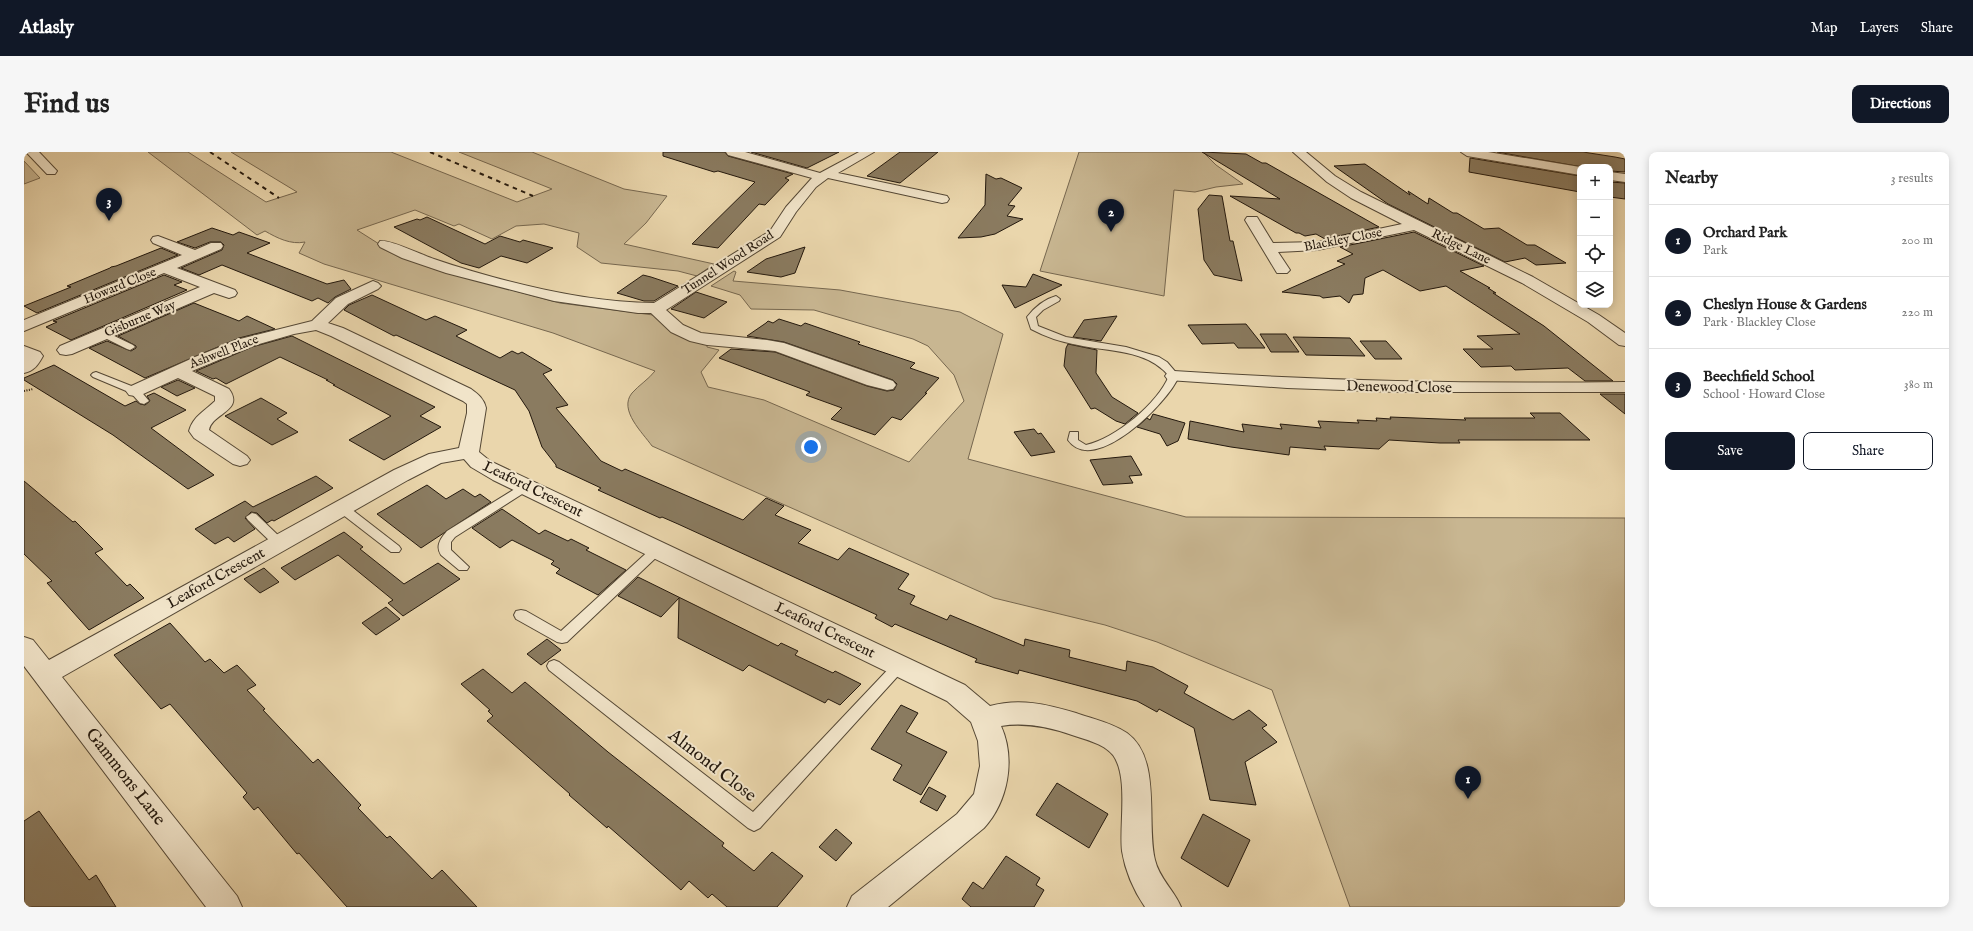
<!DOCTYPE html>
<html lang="en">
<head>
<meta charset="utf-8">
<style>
	:root { --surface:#fff; --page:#f6f6f6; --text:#222; --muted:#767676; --line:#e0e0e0; --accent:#111827 }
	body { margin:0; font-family:"IM FELL English",serif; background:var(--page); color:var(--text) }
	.controls { position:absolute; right:12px; top:12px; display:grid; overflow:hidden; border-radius:8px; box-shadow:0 2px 10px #0003 }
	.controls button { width:36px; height:36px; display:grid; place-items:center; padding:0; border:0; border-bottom:1px solid var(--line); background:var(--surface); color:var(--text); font:20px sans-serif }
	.you { position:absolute; left:787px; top:295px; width:14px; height:14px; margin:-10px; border:3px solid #fff; border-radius:50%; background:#1a73e8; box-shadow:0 0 0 6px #1a73e833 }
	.badge { display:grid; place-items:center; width:26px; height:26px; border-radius:50%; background:var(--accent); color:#fff; font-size:13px; font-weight:700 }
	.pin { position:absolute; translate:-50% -33px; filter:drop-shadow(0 1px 2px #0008) }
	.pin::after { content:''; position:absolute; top:21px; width:14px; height:12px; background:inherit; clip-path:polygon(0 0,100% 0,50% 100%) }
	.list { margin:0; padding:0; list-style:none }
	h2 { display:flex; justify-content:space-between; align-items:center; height:52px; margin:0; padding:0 16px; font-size:17px }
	h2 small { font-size:13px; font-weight:400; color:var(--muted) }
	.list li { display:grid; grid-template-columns:26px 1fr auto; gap:12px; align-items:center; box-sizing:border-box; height:72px; padding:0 16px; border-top:1px solid var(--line) }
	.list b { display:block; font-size:15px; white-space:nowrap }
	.list p { margin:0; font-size:13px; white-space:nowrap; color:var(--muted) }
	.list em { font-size:13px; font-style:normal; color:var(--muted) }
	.actions { display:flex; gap:8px; padding:12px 16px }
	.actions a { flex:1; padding:9px 0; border:1px solid var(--accent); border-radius:8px; text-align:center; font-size:14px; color:var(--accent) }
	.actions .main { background:var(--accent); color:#fff }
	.icon { flex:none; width:22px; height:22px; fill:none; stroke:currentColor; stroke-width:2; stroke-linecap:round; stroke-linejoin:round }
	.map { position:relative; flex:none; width:1601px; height:755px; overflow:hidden; border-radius:8px }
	header { display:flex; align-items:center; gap:24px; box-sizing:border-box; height:56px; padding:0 20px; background:var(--accent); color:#fff }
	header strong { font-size:19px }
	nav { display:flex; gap:22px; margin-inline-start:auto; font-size:14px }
	.intro { display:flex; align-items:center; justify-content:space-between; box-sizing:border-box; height:96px; padding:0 24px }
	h1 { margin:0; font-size:28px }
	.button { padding:10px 18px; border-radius:8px; background:var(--accent); color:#fff; font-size:14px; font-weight:700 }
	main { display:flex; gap:24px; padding:0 24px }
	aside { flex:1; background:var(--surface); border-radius:8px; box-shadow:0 2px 10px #0003 }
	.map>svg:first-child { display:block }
</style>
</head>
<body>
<header>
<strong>Atlasly</strong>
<nav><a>Map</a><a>Layers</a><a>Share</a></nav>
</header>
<div class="intro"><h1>Find us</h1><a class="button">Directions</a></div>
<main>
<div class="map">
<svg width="1601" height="755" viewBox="0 0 1601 755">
	<rect width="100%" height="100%" fill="#ead6ac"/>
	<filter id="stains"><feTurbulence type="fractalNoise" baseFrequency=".005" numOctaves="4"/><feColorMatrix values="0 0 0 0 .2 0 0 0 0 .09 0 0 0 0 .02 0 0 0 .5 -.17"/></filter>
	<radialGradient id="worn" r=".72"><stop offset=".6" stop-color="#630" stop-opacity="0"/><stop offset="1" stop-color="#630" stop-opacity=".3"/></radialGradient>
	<g fill="#c8b691" stroke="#76674f">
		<path d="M124,0H164L242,50L273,40L207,0H367L493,50L528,37L435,0H508L600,37L643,44L622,71L600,92L690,112L673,124L654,119L577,111L553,95L555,81L520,72L492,74L468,87L435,72L430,74L391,58L333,78L374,104L413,118L536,151L629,163L683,192V195L695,198L677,220L684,235L740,248L885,310L940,249L930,223L904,194L889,187L790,158L727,157L716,143L687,134L710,119L712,120L709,129L816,138L936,160L979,182L944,307L1162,365L1601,366V755H1326L1248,538L1133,490L1081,473L970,446L628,294C619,281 594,258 608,241C615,233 625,227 631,219L529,181L300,112L275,101L281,90C267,93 253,86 241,79L233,83Z"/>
		<path d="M1055,0H1179L1192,13L1219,32L1192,35L1171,40L1150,38L1140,144L1016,119Z"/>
		<path d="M0,9L16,26L0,32Z"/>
	</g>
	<g fill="#8a7b60" stroke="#23180d">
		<path d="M639,0H701L704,4L769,22L761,26L765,28L741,53L735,52L694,96L668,92L731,30L694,19L690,20L639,4Z"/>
		<path d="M727,0H815L783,16Z"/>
		<path d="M876,0H914L876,31L843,24Z"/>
		<path d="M1178,0L1222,2L1238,11H1242L1355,75L1301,87L1292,82L1281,84L1275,81H1272L1206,44L1256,47Z"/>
		<path d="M1473,0H1559L1591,5L1601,7V20L1586,19V15H1558Z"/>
		<path d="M1446,6L1556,24V40L1445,20Z"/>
		<path d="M1341,12L1386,43L1384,39L1404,52L1405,46L1429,61H1433L1460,77L1475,76L1503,93H1511L1542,111L1512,113L1501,106L1481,110L1364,52L1310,14Z"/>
		<path d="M962,22L972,27L977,26L998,36L984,53L991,54L983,64L999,67L971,82L957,85L934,86L961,53Z"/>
		<path d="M1586,30L1601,31V47L1586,45Z"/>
		<path d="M1185,43L1198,44L1206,89H1209L1218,129L1190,123L1180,108L1174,57Z"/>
		<path d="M403,65L461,92L476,84L496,90L499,88L529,96L503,111L477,104L455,116L437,111L370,75L393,67L396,68Z"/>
		<path d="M188,76L209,83L215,80L246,91L223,101L303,132L320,128L327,137L311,145L304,151L294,146L288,149L198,113L175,123L157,116L198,98L200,93L197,90H186L171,96L153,90Z"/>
		<path d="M1390,80L1460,114L1436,119L1466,136H1464L1472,141H1469L1520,174L1589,229H1561L1544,216L1491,218L1487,214L1457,215L1439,197H1469L1453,184L1496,182L1422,134L1396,139L1359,118L1341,126L1339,142L1329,143L1325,151L1316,144L1299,146L1296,144L1258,140L1321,112L1313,109L1329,102L1316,95Z"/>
		<path d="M781,95L771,121L757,125L723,120L742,107Z"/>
		<path d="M137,96L154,103L13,161L0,154L47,135L43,134L86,116L87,115L92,114Z"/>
		<path d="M1009,122L1038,133L991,156L978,133L1002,135Z"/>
		<path d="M140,123L158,130L150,133L163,138L47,188L22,175L33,170L29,169Z"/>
		<path d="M619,123L627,125L654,134L630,149H620L593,141Z"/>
		<path d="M672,140L703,150L680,166L647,157Z"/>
		<path d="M348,143L402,168L411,164L443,178L432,184L476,206L488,199L494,202L498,200L528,218L519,222L544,253L532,256L577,309L598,319L601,317L719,368L742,346L760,354L751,363L787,378L774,391L814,408L825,396L885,422L874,437L891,444L886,452L923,468L926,463L1000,494L1001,487L1046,498L1045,505L1102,519L1103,509L1129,515L1164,534L1160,541L1209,568L1225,558L1243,573L1238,576L1253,590L1221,610L1232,653L1186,648L1170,576L1135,557L1133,560L1113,549L995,518L994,522L951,510L953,507L871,472L868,475L851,466L853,463L654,372L638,365L636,366L574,338L577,336L532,315V313L518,295L505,259L491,238L372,183L370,184L320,158L325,153Z"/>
		<path d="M170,151L215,169L223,164L251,177L215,186L121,226L65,196L83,189L107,199L112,196V194L94,184Z"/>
		<path d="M1093,164L1077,189L1049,185L1060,168Z"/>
		<path d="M755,167L777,174L781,171L836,190L834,192L891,211L886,216L915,226L901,241H903L877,268L868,265L851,283L807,267L818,256L782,243L786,240L695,206L707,197L751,200L843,234L863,239L870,238L873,232L869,228L760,190L723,184L742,171L744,169L749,171Z"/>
		<path d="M1222,172L1241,196H1214L1210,191L1178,192L1164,173Z"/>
		<path d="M1236,182H1262L1275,200H1247Z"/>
		<path d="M268,184L411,255L396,264L417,275L360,308L325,288L367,264L309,233H311L302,228H304L256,205L202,232L192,226L189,227L172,219L228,195Z"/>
		<path d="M1269,185L1326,186L1341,204L1282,203Z"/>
		<path d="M1336,189H1362L1378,207H1351Z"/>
		<path d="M1044,192L1073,198L1072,221L1088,245L1114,261L1101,272L1092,269L1071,256L1067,257L1040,214L1042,196Z"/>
		<path d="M30,213L101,254L112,249L116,252L121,253L126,249L123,244L130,241L162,258L127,276L190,323L164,337L89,283L0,228V226Z"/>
		<path d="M154,228L171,236L153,244L137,235Z"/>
		<path d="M1576,242H1601V262Z"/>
		<path d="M237,246L263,261L253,267L274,280L248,293L201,264Z"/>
		<path d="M1506,261H1536L1566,288H1434L1436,291H1416L1365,288L1355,297L1300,294L1302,298L1266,295L1265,303L1207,295L1164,287L1166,269L1220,280L1218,272L1258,277L1256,272L1297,276L1294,269L1335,271L1333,268L1353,269L1352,266L1367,267L1366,265L1442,268L1440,266H1511Z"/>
		<path d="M1129,262L1161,271L1154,289L1143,294L1136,282L1113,275L1123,266L1126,268Z"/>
		<path d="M1010,277L1014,282L1017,281L1031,300L1007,304L990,280Z"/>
		<path d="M1107,304L1118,323L1105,324L1109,331L1079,333L1066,308Z"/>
		<path d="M292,324L309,336L250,369L248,368L243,371L233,361L227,360L221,366L231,377L210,390L204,385L191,392L171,377L221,349L229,355Z"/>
		<path d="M0,329L49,370L51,369L79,397L71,401L103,434L106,432L120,446L65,478L23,431L28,429L0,402Z"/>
		<path d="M403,333L422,347L439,337L451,345L456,342L467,350L397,396L353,362Z"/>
		<path d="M478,357L515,382L521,378L544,389L547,387L565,396L562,398L602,418L574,443L532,421L536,417L527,412L530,409L488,388L476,396L448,376Z"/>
		<path d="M320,380L339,395L336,397L380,432L414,411L436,427L379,464L364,451L369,448L314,403L271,428L257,416Z"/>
		<path d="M240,416L255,430L236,441L220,427Z"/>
		<path d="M614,425L754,494L757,491L774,499L771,503L809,521L811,519L837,532L816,553L804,547L801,551L725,513L719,519L654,486L655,446L637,465L594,444Z"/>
		<path d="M362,455L376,467L352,483L338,471Z"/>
		<path d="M146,471L181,510L186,507L200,521L213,513L232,533L223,538L241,557L239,558L289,611L294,607L337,653L334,656L363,686L366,684L408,727L418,718L453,755H323L275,701L273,702L234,655L230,658L219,645L223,641L146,552L137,557L90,503Z"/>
		<path d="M523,487L537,498L517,513L503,502Z"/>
		<path d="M459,517L488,541L501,530L584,600L700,691L698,694L730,719L748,700L779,724L753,755H703L688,742L684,746L665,729L657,738L584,674L583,676L545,643L546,642L463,569L469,564L464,559L466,558L437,532Z"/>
		<path d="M877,553L894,561L882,580L923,600L897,643L869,628L878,613L847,597Z"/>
		<path d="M1033,631L1084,662L1065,696L1012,663Z"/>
		<path d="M905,635L922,644L913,659L896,650Z"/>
		<path d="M15,659L65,728L72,723L92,755H0V669Z"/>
		<path d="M1179,662L1226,688L1204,735L1157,706Z"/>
		<path d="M812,677L828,691L812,709L795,695Z"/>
		<path d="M982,704L1016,726L1012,733L1020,738L1010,755H947L938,747L949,730L959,737Z"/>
	</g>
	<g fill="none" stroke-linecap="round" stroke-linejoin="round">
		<g stroke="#554835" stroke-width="2">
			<g id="lane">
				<path d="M1032,144L1036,147L1035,149L1019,158L1012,165L1014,174L1042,185L1102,195L1135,205L1143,210L1155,224C1144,251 1070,325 1044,288L1046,280H1054V288L1062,293C1092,286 1133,252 1145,224C1123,197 1085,200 1054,193C1037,190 1022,185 1007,177L1003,165C1010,156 1021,147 1032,144Z"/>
				<path d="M80,179L109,193L111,195L106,198L103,197L77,184L75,182Z"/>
				<path d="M72,220L115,237L125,249L120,252L116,251L107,241L69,225L67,223L69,221Z"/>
				<path d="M502,330L506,331L508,334L506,337L431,385L427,390V398L445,415L443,418H435L417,403C411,394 417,386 423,379Z"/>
				<path d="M318,352L322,353L375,394L377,397L375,400H367L314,359L312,356Z"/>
				<path d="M228,361L232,362L259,388L261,391L259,394H251L224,368L222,365Z"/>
				<path d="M634,393L638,394L640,397L638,400L543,490L538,491L533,490L492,467L490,463L492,459L497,458L502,459L537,479L630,394Z"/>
				<path d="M530,508L535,510L729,660L871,510L876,508L881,510L883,514L736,676L730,679L724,676L525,518L523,514L525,510Z"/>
			</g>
		</g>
		<g stroke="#554835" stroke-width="2">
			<g id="street">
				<path d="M2,0H15L33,19L31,22H23Z"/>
				<path d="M702,0H721L796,21L835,0H850L814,21L923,44L925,47L923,50L918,51L804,26L792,35L772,60L756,85L642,158L659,173L677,181L743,188L760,191L869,229L872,233L869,237L863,238L843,233L751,199L683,193L666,189L647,180L627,161H614L530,149L422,121L378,106L356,95L354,92L356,89C365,87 398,103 410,107C475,129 561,151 630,151L746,79L762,55L788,26L704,3Z"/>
				<path d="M1269,0H1282L1311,24L1337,40L1509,125L1575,163L1601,181V194L1595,193L1564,170L1498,131L1390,78L1293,98L1254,100L1266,118L1263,121H1253L1221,68L1223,65H1233L1249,91L1293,90L1378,72L1327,46L1303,30Z"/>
				<path d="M1437,0H1464L1556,15V23L1443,4Z"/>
				<path d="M1586,20L1601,22V30L1586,28Z"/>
				<path d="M134,84L171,98L187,91H197L199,94L197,97L153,116L211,138L213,141L211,144L205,146L190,141L48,202L42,203L36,202L33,198L36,194L176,135L140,121L0,179V168L158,103L129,91L127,88L129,85Z"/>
				<path d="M349,129L354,131L357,134L354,137L324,152L304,171L319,176L447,237C454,242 460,247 462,256L455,300L466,309L941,533L966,554C996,546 1022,552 1052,561C1069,567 1088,571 1103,581C1138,606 1122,671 1131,708C1135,726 1150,738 1157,755H1121C1110,739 1101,718 1098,699C1095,673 1105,625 1089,603C1079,591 1062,588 1048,583C1025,575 1002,570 977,574C992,607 984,650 960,676L864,755H823L828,744L933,662L950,642L956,614L954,589L947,570L923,549L469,328L447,315L440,307L417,311L384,328L38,525L213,744L218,755H182L0,514V485L9,488L25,508L370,318L405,302L435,296L443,261V252L439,249L307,184L292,178L270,182L228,194L168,219L205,237C221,259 188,261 185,278L223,304L226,308L223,312L216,314L209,312L170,286L165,279C169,264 181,259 191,249V244L154,226L117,243L111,244L105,243L102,239L105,235L171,205L216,187L288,169L312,146Z"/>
				<path d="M0,194L16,200L19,204C14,213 10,219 0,221Z"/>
				<path d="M1150,219C1300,229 1450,232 1601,230V240H1375L1263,236L1144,228L1141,224L1144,220Z"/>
			</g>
		</g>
		<path stroke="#23180d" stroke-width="2" stroke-dasharray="1 1.5" stroke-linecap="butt" d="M0,239L9,237"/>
		<use href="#lane" fill="#f1e4c9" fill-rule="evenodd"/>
		<use href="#street" fill="#f1e4c9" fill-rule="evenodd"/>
		<g stroke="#23180d" stroke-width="2" stroke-dasharray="4.5 4.5" stroke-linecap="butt">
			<path d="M186,0L255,46"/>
			<path d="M406,0L509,44"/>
		</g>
	</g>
	<g text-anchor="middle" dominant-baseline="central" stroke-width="4" stroke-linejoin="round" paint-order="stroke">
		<g font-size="13" fill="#23180d" stroke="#f1e4c9">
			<text transform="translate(1319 88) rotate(-11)">Blackley Close</text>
			<text transform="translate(1437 95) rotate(26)">Ridge Lane</text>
			<text transform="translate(704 111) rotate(-33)">Tunnel Wood Road</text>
			<text transform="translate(96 134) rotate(-22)">Howard Close</text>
			<text transform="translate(116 167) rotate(-23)">Gisburne Way</text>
			<text transform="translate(200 200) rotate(-21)">Ashwell Place</text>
		</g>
		<g font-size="15" fill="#23180d" stroke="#f1e4c9">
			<text transform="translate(1375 235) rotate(1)">Denewood Close</text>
			<text transform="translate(509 337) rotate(26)">Leaford Crescent</text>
			<text transform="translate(192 426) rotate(-29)">Leaford Crescent</text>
			<text transform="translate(801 478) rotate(26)">Leaford Crescent</text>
		</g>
		<g font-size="18" fill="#23180d" stroke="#f1e4c9">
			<text transform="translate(688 614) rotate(38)">Almond Close</text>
			<text transform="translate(101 625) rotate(52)">Gammons Lane</text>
		</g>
	</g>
	<rect width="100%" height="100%" filter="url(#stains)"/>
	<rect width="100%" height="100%" fill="url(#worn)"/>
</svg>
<div class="controls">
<button>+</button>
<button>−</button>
<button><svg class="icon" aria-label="locate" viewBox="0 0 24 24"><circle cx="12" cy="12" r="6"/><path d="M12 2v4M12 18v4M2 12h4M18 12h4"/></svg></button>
<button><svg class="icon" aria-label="layers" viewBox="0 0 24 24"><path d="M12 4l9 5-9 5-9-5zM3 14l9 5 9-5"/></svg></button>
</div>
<div class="you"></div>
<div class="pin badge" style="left:1444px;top:647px">1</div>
<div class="pin badge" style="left:1087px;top:80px">2</div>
<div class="pin badge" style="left:85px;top:69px">3</div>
</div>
<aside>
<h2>Nearby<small>3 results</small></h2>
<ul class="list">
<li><span class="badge">1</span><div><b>Orchard Park</b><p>Park</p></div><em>200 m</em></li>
<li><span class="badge">2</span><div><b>Cheslyn House &amp; Gardens</b><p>Park · Blackley Close</p></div><em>220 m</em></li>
<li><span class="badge">3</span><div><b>Beechfield School</b><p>School · Howard Close</p></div><em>380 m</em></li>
</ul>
<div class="actions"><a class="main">Save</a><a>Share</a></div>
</aside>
</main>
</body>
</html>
